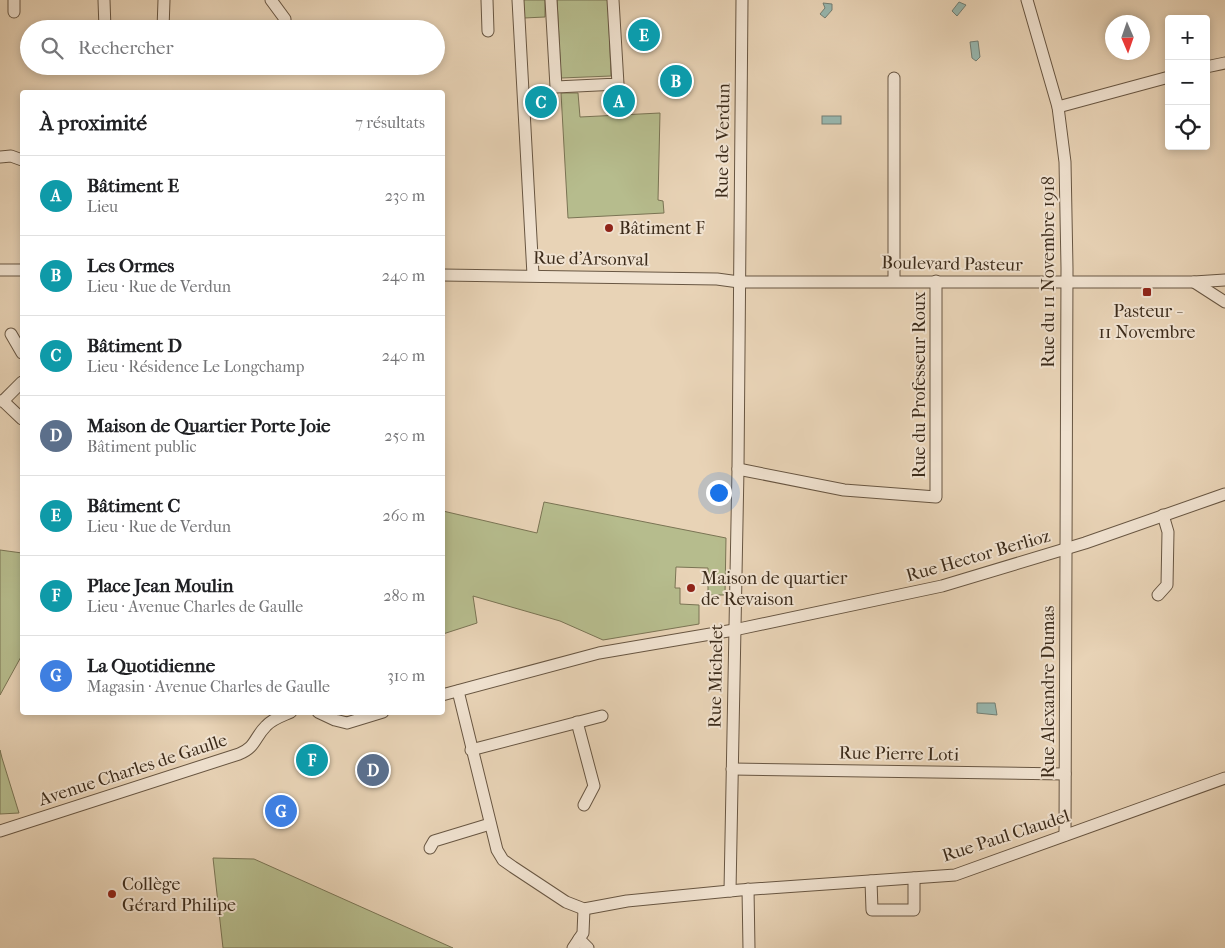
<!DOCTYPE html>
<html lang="fr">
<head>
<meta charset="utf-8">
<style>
	:root { --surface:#fff; --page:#f2f2f2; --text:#202124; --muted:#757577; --line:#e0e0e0; --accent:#8f2418 }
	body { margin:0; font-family:"IM FELL French Canon",serif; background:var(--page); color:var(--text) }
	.controls { position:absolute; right:15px; top:15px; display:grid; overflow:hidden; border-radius:5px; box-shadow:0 2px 8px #0003 }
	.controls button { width:45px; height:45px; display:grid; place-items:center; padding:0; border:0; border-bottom:1px solid var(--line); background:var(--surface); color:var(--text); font:25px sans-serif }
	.compass { position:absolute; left:1105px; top:15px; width:45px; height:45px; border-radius:50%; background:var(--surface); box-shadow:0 2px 8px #0003; rotate:178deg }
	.you { position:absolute; left:718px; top:492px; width:18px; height:18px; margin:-12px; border:4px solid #fff; border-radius:50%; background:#1a73e8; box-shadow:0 0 0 8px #1a73e833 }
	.badge { display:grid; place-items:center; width:32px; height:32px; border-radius:50%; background:var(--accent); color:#fff; font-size:16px; font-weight:700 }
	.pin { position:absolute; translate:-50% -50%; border:2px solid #fff; box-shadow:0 1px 5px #0006 }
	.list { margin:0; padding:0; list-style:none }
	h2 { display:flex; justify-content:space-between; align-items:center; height:65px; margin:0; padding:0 20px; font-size:21px }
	h2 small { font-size:16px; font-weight:400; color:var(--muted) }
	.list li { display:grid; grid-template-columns:32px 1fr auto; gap:15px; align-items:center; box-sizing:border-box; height:80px; padding:0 20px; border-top:1px solid var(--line) }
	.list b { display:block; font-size:19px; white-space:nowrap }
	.list p { margin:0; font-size:16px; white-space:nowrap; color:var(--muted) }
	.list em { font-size:16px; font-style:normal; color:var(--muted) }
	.icon { flex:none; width:28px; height:28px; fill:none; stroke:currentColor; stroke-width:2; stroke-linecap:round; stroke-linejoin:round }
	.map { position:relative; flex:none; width:1225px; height:948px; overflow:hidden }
	.search { position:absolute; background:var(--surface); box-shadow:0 2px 8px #0003; left:20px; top:20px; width:425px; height:55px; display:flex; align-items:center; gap:12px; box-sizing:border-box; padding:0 18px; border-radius:28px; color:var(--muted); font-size:19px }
	.panel { position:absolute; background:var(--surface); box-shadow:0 2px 8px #0003; left:20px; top:90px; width:425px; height:625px; border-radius:5px }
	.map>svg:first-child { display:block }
</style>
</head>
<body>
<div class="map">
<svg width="1225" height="948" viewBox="0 0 1225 948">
	<rect width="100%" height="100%" fill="#e8d3b6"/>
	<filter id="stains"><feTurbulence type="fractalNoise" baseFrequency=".004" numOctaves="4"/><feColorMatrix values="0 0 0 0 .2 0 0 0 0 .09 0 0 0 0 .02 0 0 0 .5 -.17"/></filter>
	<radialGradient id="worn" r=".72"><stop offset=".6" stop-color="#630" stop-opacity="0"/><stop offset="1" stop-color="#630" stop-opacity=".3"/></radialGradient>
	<g fill="#b6bc8d" stroke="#7a7454">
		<path d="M523,0H545V17L524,18Z"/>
		<path d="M557,0H608L611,76L561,78Z"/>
		<path d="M561,93H578L580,117L660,113L658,200L663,201L664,213L568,218Z"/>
		<path d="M544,502L726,538L725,595H708V568L676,567L675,588H680V604L699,605V624L603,640L560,621L473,596L477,623L443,634V511L537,533Z"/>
		<path d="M0,550L22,553V655L0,695Z"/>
		<path d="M0,750L2,758L19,813L0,814Z"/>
		<path d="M213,858L254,859L453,948H223Z"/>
	</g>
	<g fill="#97b7af" stroke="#737f74">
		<path d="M959,2L966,5L957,16L952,11Z"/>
		<path d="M823,3L832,4V10L825,18L820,14L825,8Z"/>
		<path d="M978,41L980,57L976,61L972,58L970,42Z"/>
		<rect x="822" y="116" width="19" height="8"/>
		<path d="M977,703H995L997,715L977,713Z"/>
	</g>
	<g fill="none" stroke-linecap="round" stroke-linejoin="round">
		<g stroke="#685642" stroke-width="13">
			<g id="minor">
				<path d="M14,0V12"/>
				<path d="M104,0L105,29"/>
				<path d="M271,0L285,19V29"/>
				<path d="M487,0L488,31"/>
				<path d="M518,0L533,275"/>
				<path d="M551,0L556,87L618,84L613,0"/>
				<path d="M1027,0L1058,107L1065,162L1067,268L1065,835"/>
				<path d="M163,29L164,0"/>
				<path d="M170,66L173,68H274L277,66"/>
				<path d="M1206,67L1225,63"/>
				<path d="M1058,107L1169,77"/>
				<path d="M0,157L11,156L22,160"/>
				<path d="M0,270H22"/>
				<path d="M442,275L717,279L739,282H1194L1225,280"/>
				<path d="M894,280V78"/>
				<path d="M1194,282L1225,302"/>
				<path d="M11,334L22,353"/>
				<path d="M0,401H3L22,419"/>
				<path d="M3,401L22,382"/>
				<path d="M738,469L844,490L936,497V281"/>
				<path d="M1158,595L1167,585L1168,532L1163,515"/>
				<path d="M458,691L497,850L503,860L513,867L566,902L584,909L627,901L740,890L955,875L1225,778"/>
				<path d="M442,695L599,653L734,630L942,586L1085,543L1225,494"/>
				<path d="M318,712L335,720L347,723L383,712"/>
				<path d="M577,722L594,786L584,805"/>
				<path d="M471,750L602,716"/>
				<path d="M732,769L1065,774"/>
				<path d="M0,831L239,754C256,747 254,738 266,726C272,719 282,716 291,712"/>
				<path d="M430,848L434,841L490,824"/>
				<path d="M871,881L872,910H914V878"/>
				<path d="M748,889L749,948"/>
				<path d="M730,891L738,469L742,0"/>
				<path d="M579,939L588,948"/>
				<path d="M573,948L583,933L584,909"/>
			</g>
		</g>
		<use href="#minor" stroke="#f0e2d0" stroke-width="11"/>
	</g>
	<g fill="#8f2418" stroke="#f0e2d0" stroke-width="2">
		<circle cx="609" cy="228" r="5"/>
		<rect x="1142" y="287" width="10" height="10" rx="2.5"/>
		<circle cx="691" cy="588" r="5"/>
		<circle cx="112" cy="894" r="5"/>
	</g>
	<g text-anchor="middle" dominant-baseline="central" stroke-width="4" stroke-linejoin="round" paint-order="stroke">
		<g font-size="18" fill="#3d2c1b" stroke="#f0e2d0">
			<text transform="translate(723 141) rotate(-89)">Rue de Verdun</text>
			<text transform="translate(591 259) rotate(1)">Rue d'Arsonval</text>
			<text transform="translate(952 264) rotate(1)">Boulevard Pasteur</text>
			<text transform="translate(1048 272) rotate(-90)">Rue du 11 Novembre 1918</text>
			<text transform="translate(919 385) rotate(-90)">Rue du Professeur Roux</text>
			<text transform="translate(978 556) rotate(-16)">Rue Hector Berlioz</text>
			<text transform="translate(716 676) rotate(-89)">Rue Michelet</text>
			<text transform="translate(1048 692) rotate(-90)">Rue Alexandre Dumas</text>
			<text transform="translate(899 754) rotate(1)">Rue Pierre Loti</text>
			<text transform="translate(133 770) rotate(-18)">Avenue Charles de Gaulle</text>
			<text transform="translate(1006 836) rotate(-18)">Rue Paul Claudel</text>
		</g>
		<g font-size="18" fill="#3d2c1b" stroke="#f0e2d0" text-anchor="start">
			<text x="619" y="228">Bâtiment F</text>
			<text x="1147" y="311" text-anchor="middle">Pasteur -<tspan x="1147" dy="21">11 Novembre</tspan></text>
			<text x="701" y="578">Maison de quartier<tspan x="701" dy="21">de Revaison</tspan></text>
			<text x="122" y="884">Collège<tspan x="122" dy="21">Gérard Philipe</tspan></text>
		</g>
	</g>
	<rect width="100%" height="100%" filter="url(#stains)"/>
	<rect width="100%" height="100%" fill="url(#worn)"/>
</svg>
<div class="controls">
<button>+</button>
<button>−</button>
<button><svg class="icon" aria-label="locate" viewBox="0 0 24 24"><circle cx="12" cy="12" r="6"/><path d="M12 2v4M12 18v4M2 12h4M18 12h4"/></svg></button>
</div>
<svg class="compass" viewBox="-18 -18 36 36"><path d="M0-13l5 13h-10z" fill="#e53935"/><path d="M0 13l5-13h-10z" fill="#757577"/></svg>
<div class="you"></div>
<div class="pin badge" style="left:619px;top:101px;background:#0f9aa8">A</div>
<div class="pin badge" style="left:676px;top:81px;background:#0f9aa8">B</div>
<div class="pin badge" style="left:541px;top:102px;background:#0f9aa8">C</div>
<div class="pin badge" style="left:373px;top:770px;background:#5c6f8a">D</div>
<div class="pin badge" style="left:644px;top:35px;background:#0f9aa8">E</div>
<div class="pin badge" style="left:312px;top:760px;background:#0f9aa8">F</div>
<div class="pin badge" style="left:281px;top:811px;background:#3f7fe0">G</div>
<div class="search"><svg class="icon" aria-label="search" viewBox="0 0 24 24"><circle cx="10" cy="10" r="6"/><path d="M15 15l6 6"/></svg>Rechercher</div>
<section class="panel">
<h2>À proximité<small>7 résultats</small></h2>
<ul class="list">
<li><span class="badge" style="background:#0f9aa8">A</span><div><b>Bâtiment E</b><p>Lieu</p></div><em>230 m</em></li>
<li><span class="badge" style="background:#0f9aa8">B</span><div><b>Les Ormes</b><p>Lieu · Rue de Verdun</p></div><em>240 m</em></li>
<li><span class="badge" style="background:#0f9aa8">C</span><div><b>Bâtiment D</b><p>Lieu · Résidence Le Longchamp</p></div><em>240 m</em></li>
<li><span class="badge" style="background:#5c6f8a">D</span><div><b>Maison de Quartier Porte Joie</b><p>Bâtiment public</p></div><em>250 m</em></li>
<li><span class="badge" style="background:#0f9aa8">E</span><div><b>Bâtiment C</b><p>Lieu · Rue de Verdun</p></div><em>260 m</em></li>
<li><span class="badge" style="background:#0f9aa8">F</span><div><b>Place Jean Moulin</b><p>Lieu · Avenue Charles de Gaulle</p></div><em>280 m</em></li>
<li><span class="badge" style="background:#3f7fe0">G</span><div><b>La Quotidienne</b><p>Magasin · Avenue Charles de Gaulle</p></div><em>310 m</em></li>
</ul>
</section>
</div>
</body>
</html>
